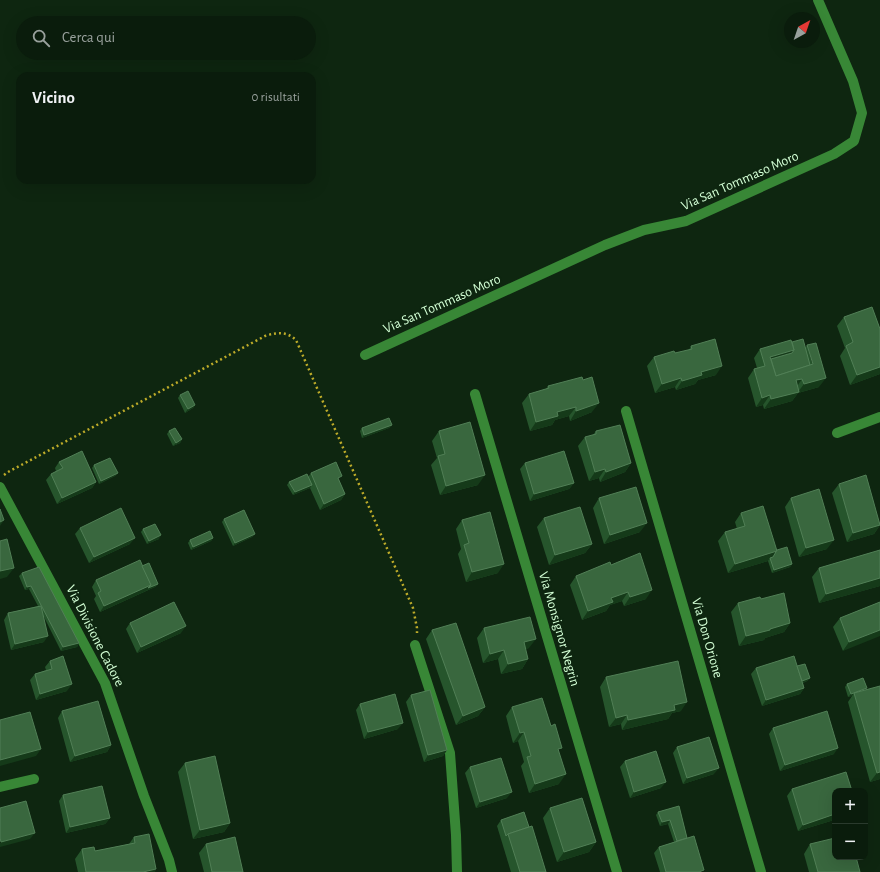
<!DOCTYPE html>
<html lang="it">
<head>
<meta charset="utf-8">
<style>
	:root { --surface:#0a1c0c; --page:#18291a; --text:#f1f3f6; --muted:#99a19d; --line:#2a3a2d }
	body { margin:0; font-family:"Alegreya Sans",sans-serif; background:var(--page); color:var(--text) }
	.controls { position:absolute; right:12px; bottom:12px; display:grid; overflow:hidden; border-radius:8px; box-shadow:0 4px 16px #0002 }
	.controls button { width:36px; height:36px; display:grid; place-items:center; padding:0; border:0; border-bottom:1px solid var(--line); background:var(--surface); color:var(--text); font:20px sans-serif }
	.compass { position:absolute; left:784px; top:12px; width:36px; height:36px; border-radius:50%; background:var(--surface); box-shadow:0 4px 16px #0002; rotate:40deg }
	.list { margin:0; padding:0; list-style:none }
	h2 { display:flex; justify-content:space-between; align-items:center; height:52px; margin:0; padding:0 16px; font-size:17px }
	h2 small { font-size:13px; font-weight:400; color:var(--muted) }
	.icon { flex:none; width:22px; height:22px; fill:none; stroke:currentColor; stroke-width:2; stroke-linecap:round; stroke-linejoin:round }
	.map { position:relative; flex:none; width:880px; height:872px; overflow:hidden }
	.search { position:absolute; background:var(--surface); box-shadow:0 4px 16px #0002; left:16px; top:16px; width:300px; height:44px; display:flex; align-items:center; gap:10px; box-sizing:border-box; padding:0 14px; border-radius:22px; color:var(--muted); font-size:15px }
	.panel { position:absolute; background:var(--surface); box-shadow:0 4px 16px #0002; left:16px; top:72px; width:300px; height:112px; border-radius:12px }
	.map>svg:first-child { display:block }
</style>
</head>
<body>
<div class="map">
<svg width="880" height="872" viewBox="0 0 880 872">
	<rect width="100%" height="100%" fill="#0e2610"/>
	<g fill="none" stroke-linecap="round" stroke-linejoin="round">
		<path stroke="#bdab29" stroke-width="2.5" stroke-dasharray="2 3" stroke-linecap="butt" d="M4,475L8,472L267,335C279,333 286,331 296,340L413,608L417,628V633"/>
		<g stroke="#388736" stroke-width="10">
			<path d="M365,355L605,245L644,230L686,221L834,154L854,141L862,113L853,81L818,0"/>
			<path d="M475,394L617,872"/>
			<path d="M626,411L761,872"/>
			<path d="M837,433L880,417"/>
			<path d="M0,487L105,683L144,796L169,860L172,872"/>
			<path d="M415,645L450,753L456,835L457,872"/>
			<path d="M0,787L34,779"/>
		</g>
	</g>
	<g fill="#26552c">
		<path d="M844,317L880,329V374L850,385L840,356L845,348L837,326Z"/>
		<path d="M792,342L805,348L807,345L819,387L798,393L792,401L764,409L763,405L756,407L748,378L754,369L757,368L754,358L760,349Z"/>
		<path d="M691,346L716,375L698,380L695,384L676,390L675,387L655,393L647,366L654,357L675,353L689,350Z"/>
		<path d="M548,386L592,412L570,421L569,416L555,420L552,425L530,431L522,403L529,394L546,389Z"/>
		<path d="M180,395L195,405L193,408L185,413L178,398Z"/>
		<path d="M392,425L389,428L362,438L360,431L362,428Z"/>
		<path d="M169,431L182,439L180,443L173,446L167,434Z"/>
		<path d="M439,431L478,485L440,495L431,465L437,458L432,441Z"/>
		<path d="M596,431L631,463L625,472L600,482L599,478L589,481L578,446L585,437L593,435Z"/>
		<path d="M59,462L96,482L92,488L57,504L46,480L51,474L56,471L55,468Z"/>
		<path d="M525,463L574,483L569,489L530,501L520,469Z"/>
		<path d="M94,465L118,473L115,476L99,484L92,468Z"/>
		<path d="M311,473L339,481L345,494L341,500L320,510L310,488L293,495L287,485L289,482L308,477Z"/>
		<path d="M839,484L880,523V525L874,534L847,542L832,493Z"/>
		<path d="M599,498L640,532L604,544L593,508Z"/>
		<path d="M791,498L827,549L799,557L785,507Z"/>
		<path d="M741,513L777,550L792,564L790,567L772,573L768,561L728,573L718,541L725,532L737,529L735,522Z"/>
		<path d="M544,518L592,544L585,553L549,565L537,527Z"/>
		<path d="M224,519L255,534L252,537L233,546L222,522Z"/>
		<path d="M462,520L498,573L466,582L458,554L461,549L456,529Z"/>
		<path d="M80,528L130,544L89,563L75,534Z"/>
		<path d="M143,529L159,539L147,544L141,532Z"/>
		<path d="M213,538L211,541L191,550L188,543L190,540Z"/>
		<path d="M880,550V586L819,603L812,577L819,568Z"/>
		<path d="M611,565L646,599L624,606L622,601L610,605L606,611L582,620L570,585L576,576Z"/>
		<path d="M142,566L158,584L155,587L100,612L94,599L96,596L92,587L96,580Z"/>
		<path d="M22,573L79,643L77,647L61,651L44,617V642L11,650L4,620L8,613L38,606L29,589L25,590L19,576Z"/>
		<path d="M761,599L790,623L784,632L765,638L764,640L739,646L731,612L738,603Z"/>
		<path d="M880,602L843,651L833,627L840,618Z"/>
		<path d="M130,623L181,633L137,653L126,629Z"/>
		<path d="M484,628L529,648L525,649L528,659L522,669L501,674L498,659L483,663L477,638Z"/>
		<path d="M432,630L485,707L478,716L456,725L426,639Z"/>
		<path d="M50,661L67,691L36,700L30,680L35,674L46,670L45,667Z"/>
		<path d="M797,666L810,678L807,681L803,683L804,688L800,694L762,706L751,674L756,668Z"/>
		<path d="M606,677L681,711L672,713L668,719L622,730L621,724L609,727L600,687Z"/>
		<path d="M847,684L866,690L880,686V779L870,782L848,702L852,696L848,697L845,687Z"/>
		<path d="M411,695L447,750L443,756L424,762L406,702Z"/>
		<path d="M360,704L398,729L364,739L356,710Z"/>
		<path d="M512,707L559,752V784L529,793L521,766L524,762L518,741L513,743L506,716Z"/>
		<path d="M62,711L111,745L107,752L70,762L58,718Z"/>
		<path d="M773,728L834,754L780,771L769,734Z"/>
		<path d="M677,747L714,774L683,784L673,753Z"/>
		<path d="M625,761L661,788L630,798L620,767Z"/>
		<path d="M185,763L230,823L224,832L193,839L178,772Z"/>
		<path d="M470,767L507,798L476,808L465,773Z"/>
		<path d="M792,789L835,791V822L834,820L798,831L787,796Z"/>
		<path d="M63,795L110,818L105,824L66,833L59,801Z"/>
		<path d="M679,806L687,838L699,872H660L654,853L659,847L674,842L668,824L660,826L656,815L658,812Z"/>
		<path d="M550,808L596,842L589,852L557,862L543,818Z"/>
		<path d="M501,820L529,827L546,872H511L497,826Z"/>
		<path d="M134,837L155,872H78L75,859L82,849L95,851L129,844Z"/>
		<path d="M206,844L243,872H204L199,853Z"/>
		<path d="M810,844L860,872H809L804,854Z"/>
	</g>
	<g fill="#153a19">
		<path d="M794,350L788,359L769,365L770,357Z"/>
		<path d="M722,366L716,375L698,380L695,384L676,390L682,381L701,372Z"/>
		<path d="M880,367V374L850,385L857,375Z"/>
		<path d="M681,378L675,387L655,393L662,384Z"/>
		<path d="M826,378L819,387L798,393L792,401L764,409L771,399L798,392L804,384Z"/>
		<path d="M802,379L796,388V380Z"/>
		<path d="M770,395L763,405L756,407L762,398Z"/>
		<path d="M599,403L592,412L570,421L576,411Z"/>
		<path d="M195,405L193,408L185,413L188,409Z"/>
		<path d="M576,407L569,416L555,420L552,425L530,431L536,422L557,412Z"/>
		<path d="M392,425L389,428L362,438L364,435Z"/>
		<path d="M182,439L180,443L173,446L176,443Z"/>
		<path d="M631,463L625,472L600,482L606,472Z"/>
		<path d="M605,469L599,478L589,481L595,472Z"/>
		<path d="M118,473L115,476L99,484L101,481Z"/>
		<path d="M485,475L478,485L440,495L446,486Z"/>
		<path d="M96,482L92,488L57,504L62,498Z"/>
		<path d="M574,483L569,489L530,501L534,494Z"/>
		<path d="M312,485L310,488L293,495L295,492Z"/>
		<path d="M345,494L341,500L320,510L324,504Z"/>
		<path d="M4,520L0,526V522Z"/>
		<path d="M647,523L640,532L604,544L610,535Z"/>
		<path d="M880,525L874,534L847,542L853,533Z"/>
		<path d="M255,534L252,537L233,546L235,543Z"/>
		<path d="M161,535L159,539L147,544L149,541Z"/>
		<path d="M135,538L130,544L89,563L94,557Z"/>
		<path d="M213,538L211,541L191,550L193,547Z"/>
		<path d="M834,540L827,549L799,557L806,548Z"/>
		<path d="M592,544L585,553L549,565L555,555Z"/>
		<path d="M777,551L771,560L770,558L768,561L728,573L735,564Z"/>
		<path d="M504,564L498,573L466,582L472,572Z"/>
		<path d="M792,564L790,567L772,573L774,570Z"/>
		<path d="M14,568L7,577L0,579V571Z"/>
		<path d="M880,578V586L819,603L826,594Z"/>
		<path d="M158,584L155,587L146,591L148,588Z"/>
		<path d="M151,585L146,591L100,612L104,606Z"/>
		<path d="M31,586L29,589L25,590L27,587Z"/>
		<path d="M652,590L646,599L624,606L630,597Z"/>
		<path d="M628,592L622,601L610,605L606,611L582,620L588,611L611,598Z"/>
		<path d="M790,623L784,632L765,638L764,640L739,646L746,636Z"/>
		<path d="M186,626L181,633L137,653L141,647Z"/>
		<path d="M880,630V636L843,651L849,642Z"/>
		<path d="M48,636L44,642L11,650L15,644Z"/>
		<path d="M536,639L529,648L517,651L524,642Z"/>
		<path d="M79,643L77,647L61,651L63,647Z"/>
		<path d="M504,650L498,659L483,663L490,654Z"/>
		<path d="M528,659L522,669L501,674L508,664Z"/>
		<path d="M810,678L807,681L797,685L799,682Z"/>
		<path d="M72,684L67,691L36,700L40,694Z"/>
		<path d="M804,688L800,694L762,706L766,700Z"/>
		<path d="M867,688L865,691L854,693L852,696L848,697L851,694Z"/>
		<path d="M687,702L681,711L672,713L668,719L622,730L628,720L674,705Z"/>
		<path d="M485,707L478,716L456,725L463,716Z"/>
		<path d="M627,715L621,724L609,727L616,718Z"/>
		<path d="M403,723L398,729L364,739L368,732Z"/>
		<path d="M524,732L518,741L513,743L520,733Z"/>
		<path d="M111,745L107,752L70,762L75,756Z"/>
		<path d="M838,748L834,754L780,771L785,765Z"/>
		<path d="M41,749L36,756L0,766V760Z"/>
		<path d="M447,750L443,756L424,762L428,755Z"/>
		<path d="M719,768L714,774L683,784L687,778Z"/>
		<path d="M880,772V779L870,782L877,773Z"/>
		<path d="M566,774L559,784L529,793L535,784Z"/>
		<path d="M666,782L661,788L630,798L634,792Z"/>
		<path d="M512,792L507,798L476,808L480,802Z"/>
		<path d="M835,814V818L834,820L798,831L803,825Z"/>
		<path d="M110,818L105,824L66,833L70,827Z"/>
		<path d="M670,820L668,824L660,826L662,822Z"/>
		<path d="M230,823L224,832L193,839L200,830Z"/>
		<path d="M35,833L30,839L0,847V843L1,842Z"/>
		<path d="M596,842L589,852L557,862L564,852Z"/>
		<path d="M156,869L155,872H143Z"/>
	</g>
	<g fill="#39673e" stroke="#517f56">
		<path d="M872,307L880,329V367L857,375L846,346L853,342L844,317Z"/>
		<path d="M715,339L722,366L701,372L702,375L682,381L681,378L662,384L654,357L674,351L675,353L692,349L691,346Z"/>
		<path d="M803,339L810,365L776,376L771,359L792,353L794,350L792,342Z"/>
		<path d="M791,340L794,350L770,357L776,376L813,364L807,345L816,343L826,378L804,384L802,379L796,380L799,392L771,399L770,395L762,398L754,369L765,366L760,349Z"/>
		<path d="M582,377L583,380L592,377L599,403L576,411V407L557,412L558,416L536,422L529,394L549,388L548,386Z"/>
		<path d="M188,391L195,405L188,409L180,395Z"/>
		<path d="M389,418L392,425L364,435L362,428Z"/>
		<path d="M470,422L485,475L446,486L438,456L445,454L439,431Z"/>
		<path d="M620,425L631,463L606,472L605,469L595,472L585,437L596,434V431Z"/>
		<path d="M175,428L182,439L176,443L169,431Z"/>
		<path d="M82,451L96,482L62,498L51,474L63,468L59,462Z"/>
		<path d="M564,451L574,483L534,494L525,463Z"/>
		<path d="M110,458L118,473L101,481L94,465Z"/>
		<path d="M336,462L342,476L338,478L345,494L324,504L311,473Z"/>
		<path d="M307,474L312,485L295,492L289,482Z"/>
		<path d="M866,475L880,525L853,533L839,484Z"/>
		<path d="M636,487L647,523L610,535L599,498Z"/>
		<path d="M819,489L834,540L806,548L791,498Z"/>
		<path d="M763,506L777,551L735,564L725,532L745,526L741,513Z"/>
		<path d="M580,507L592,544L555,555L544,518Z"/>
		<path d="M121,508L135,538L94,557L80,528Z"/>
		<path d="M0,509L4,520L0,522Z"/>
		<path d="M244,510L255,534L235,543L224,519Z"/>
		<path d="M490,512L504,564L472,572L464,545L469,543L462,520Z"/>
		<path d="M155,524L161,535L149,541L143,529Z"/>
		<path d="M210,531L213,538L193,547L190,540Z"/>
		<path d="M7,539L14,568L0,571V541Z"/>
		<path d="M787,547L792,564L774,570L770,558L773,557L777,550Z"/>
		<path d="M880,550V578L826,594L819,568Z"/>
		<path d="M640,553L652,590L630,597L628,592L611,598L613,602L588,611L576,576L610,562L611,565Z"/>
		<path d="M140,560L151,585L104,606L98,593L101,591L96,580Z"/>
		<path d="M149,563L158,584L148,588L151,585L142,566Z"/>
		<path d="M39,567L79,643L63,647L31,586L27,587L22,573Z"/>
		<path d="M784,593L790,623L770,629V630L746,636L738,603L760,597L761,599Z"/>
		<path d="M174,602L186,626L141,647L130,623Z"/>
		<path d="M880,602V630L849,642L840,618Z"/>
		<path d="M41,606L48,636L15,644L8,613Z"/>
		<path d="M530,617L536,639L524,642L528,659L508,664L504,650L490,654L484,628Z"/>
		<path d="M456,623L485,707L463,716L432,630Z"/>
		<path d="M63,656L72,684L40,694L35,674L52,669L50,661Z"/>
		<path d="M794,656L804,688L766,700L756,668Z"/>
		<path d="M678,661L687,702L674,705L675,710L628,720L627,715L616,718L606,677Z"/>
		<path d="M805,664L810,678L802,681L797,666Z"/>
		<path d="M863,678L867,688L851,694L847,684Z"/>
		<path d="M880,686V772L877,773L854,693Z"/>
		<path d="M430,690L447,750L428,755L411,695Z"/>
		<path d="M395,694L403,723L368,732L360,704Z"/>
		<path d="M542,698L551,726L555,724L562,748L558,749L566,774L535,784L527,757L531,756L524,732L520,733L512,707Z"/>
		<path d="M98,701L111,745L75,756L62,711Z"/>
		<path d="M827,711L838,748L785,765L773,728Z"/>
		<path d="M30,712L41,749L0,760V720Z"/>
		<path d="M709,737L719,768L687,778L677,747Z"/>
		<path d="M656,751L666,782L634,792L625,761Z"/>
		<path d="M215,756L230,823L200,830L185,763Z"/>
		<path d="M501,758L512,792L480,802L470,767Z"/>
		<path d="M846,772L852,791H835V814L803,825L792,789Z"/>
		<path d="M102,786L110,818L70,827L63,795Z"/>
		<path d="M582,798L596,842L564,852L550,808Z"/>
		<path d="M26,801L35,833L1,842L0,838V808Z"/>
		<path d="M679,806L687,838L677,841L670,820L662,822L658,812Z"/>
		<path d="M524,812L529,827L508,834L506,836L501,820Z"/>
		<path d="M532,826L546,872H520L508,834Z"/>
		<path d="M149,834L156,869L143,872H86L82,849L94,847L95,851L135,843L134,837Z"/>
		<path d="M694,836L704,870L699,872H666L659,847Z"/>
		<path d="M235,837L243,872H212L206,844Z"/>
		<path d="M835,838V857H856L860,872H818L810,844Z"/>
	</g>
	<g text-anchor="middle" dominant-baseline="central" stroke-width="4" stroke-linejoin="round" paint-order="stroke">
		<g font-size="14" fill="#d3ffd5" stroke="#0e2610">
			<text transform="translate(740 181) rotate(-24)">Via San Tommaso Moro</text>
			<text transform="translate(442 304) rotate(-24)">Via San Tommaso Moro</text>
			<text transform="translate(559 629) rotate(74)">Via Monsignor Negrin</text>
			<text transform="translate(95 636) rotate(63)">Via Divisione Cadore</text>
			<text transform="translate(707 638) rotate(74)">Via Don Orione</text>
		</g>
	</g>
</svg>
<div class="controls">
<button>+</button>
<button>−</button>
</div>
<svg class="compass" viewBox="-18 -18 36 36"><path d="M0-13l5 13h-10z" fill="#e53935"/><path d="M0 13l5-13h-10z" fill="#99a19d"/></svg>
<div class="search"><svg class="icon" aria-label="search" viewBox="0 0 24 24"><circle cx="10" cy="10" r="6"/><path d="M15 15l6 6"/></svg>Cerca qui</div>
<section class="panel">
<h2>Vicino<small>0 risultati</small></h2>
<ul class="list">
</ul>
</section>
</div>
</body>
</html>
